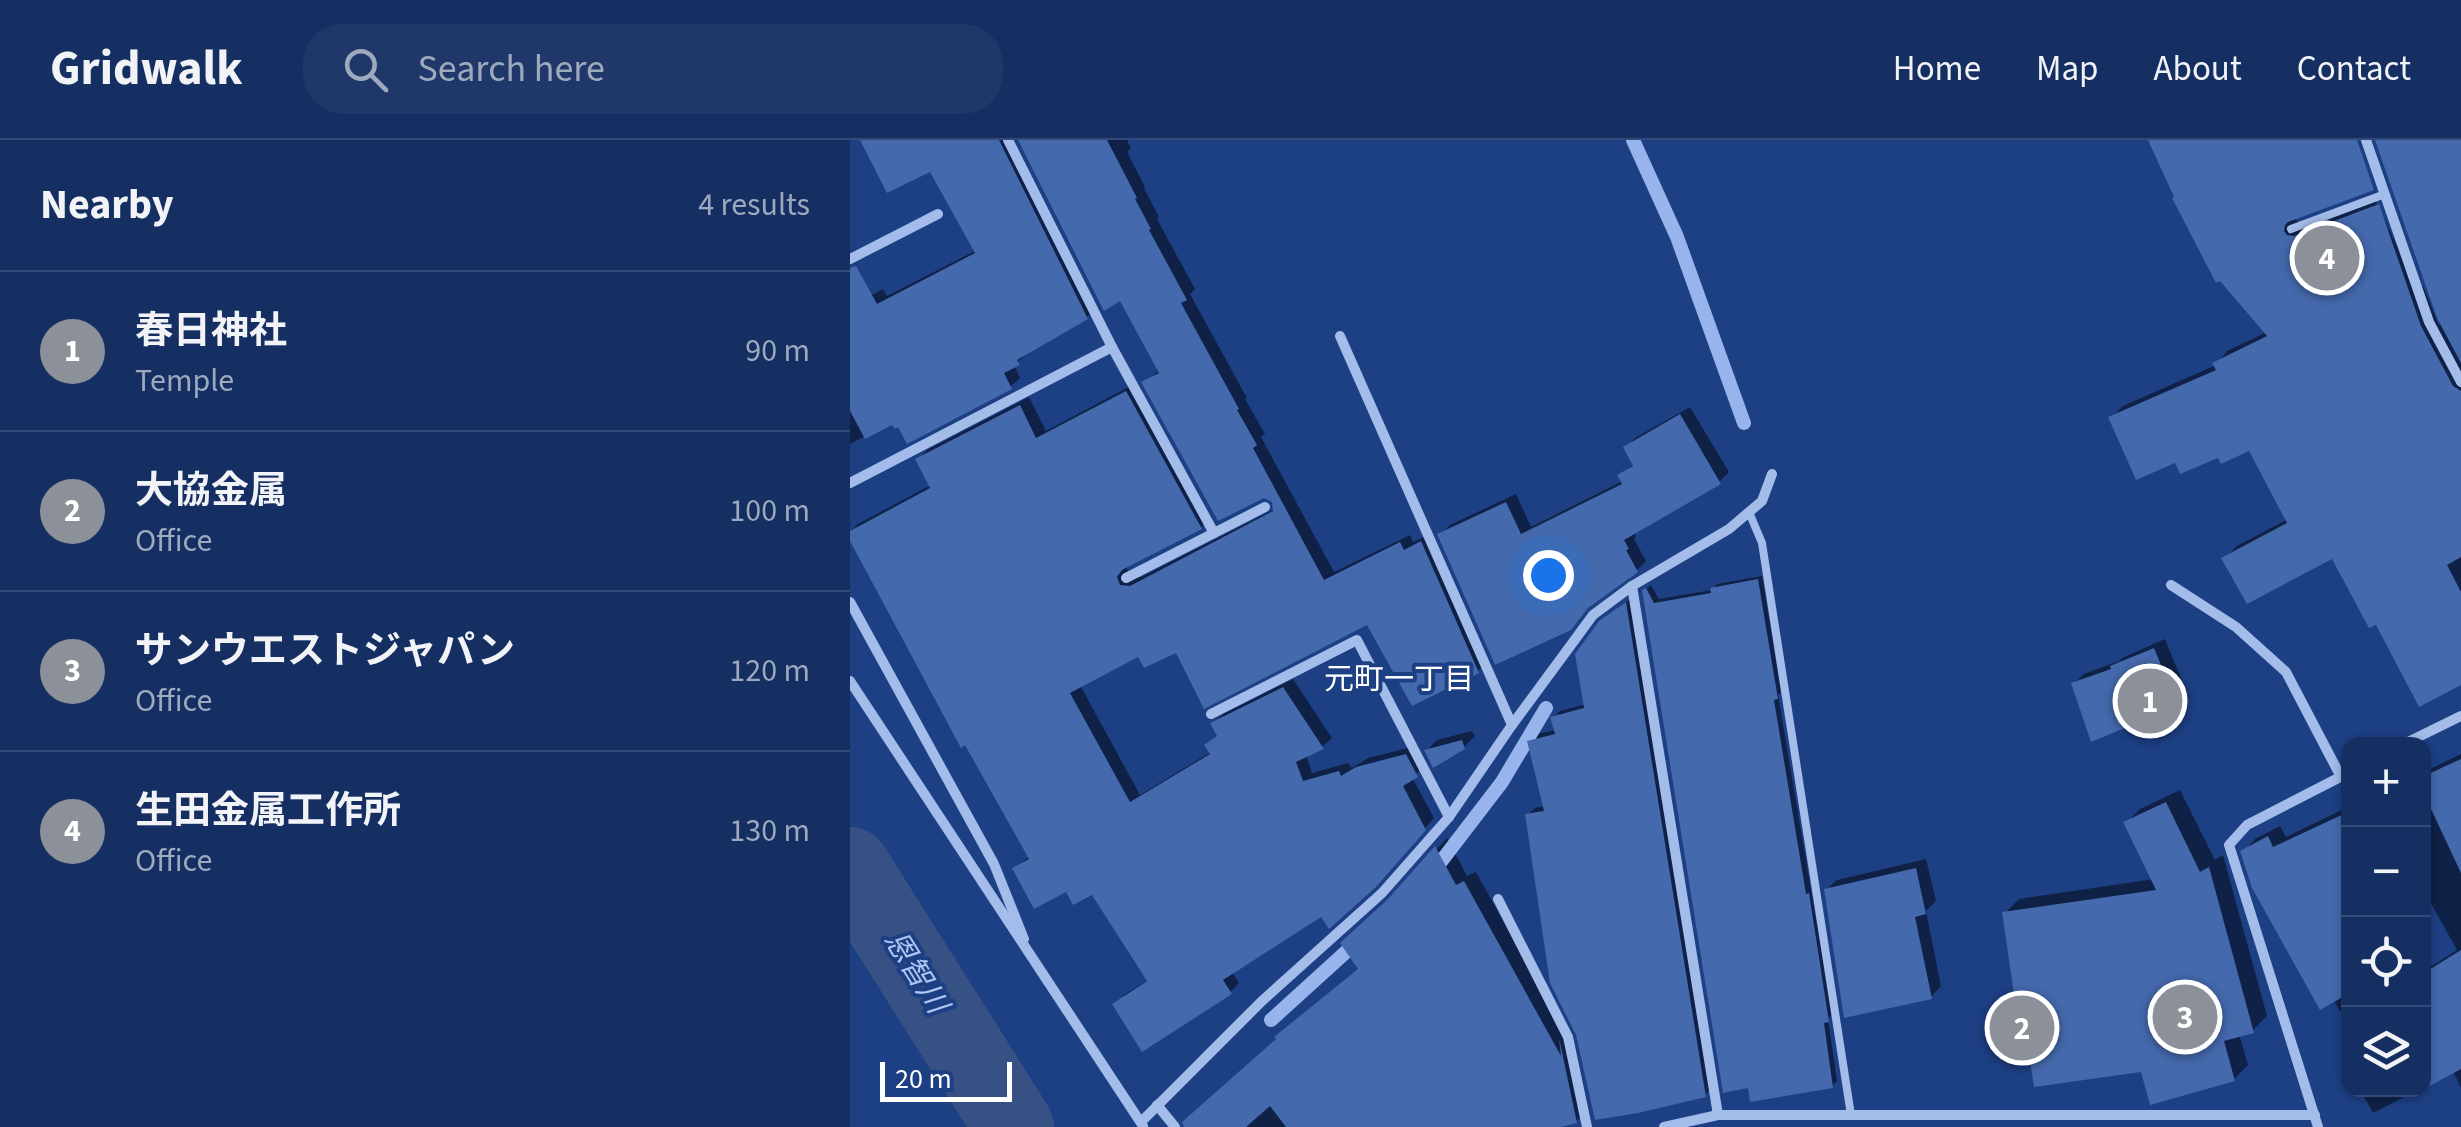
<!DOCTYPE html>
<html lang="en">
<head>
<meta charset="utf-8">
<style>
	:root { --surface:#162f63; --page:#1f3769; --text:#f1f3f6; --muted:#9ea9be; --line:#354a78; --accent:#8c9099 }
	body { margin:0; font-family:"Source Sans 3","Noto Sans JP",sans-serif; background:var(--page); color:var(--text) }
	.controls { position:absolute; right:30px; bottom:30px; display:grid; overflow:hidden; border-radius:20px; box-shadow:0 2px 8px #0004 }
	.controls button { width:90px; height:90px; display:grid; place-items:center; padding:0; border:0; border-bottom:2px solid var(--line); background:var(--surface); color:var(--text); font:50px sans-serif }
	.scale { position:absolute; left:30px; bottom:25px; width:132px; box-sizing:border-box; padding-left:10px; border:5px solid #fff; border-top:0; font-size:28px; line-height:35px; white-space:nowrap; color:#fff; -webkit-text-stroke:8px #1d3f84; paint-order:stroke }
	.you { position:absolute; left:698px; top:435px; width:35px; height:35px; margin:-25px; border:8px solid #fff; border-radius:50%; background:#1a73e8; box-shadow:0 0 0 15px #1a73e833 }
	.badge { display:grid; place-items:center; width:65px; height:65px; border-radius:50%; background:var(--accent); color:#fff; font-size:32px; font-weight:700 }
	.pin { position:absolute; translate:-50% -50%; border:5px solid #fff; box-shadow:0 2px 10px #0006 }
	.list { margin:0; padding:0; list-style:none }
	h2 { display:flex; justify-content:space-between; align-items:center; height:130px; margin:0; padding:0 40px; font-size:42px }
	h2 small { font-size:32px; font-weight:400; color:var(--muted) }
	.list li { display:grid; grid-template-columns:65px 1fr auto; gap:30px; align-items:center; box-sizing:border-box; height:160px; padding:0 40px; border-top:2px solid var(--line) }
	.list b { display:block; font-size:38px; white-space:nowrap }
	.list p { margin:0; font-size:32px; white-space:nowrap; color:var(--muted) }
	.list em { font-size:32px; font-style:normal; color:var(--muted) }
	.icon { flex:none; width:55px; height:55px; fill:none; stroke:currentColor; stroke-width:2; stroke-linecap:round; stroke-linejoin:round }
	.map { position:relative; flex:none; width:1611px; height:987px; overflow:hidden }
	header { display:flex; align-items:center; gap:60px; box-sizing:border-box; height:140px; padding:0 50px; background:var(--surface); border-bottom:2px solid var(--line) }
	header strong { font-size:48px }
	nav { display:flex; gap:55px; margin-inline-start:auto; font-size:35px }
	.search { width:700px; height:90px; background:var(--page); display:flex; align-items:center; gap:25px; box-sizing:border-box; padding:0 35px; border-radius:40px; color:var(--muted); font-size:38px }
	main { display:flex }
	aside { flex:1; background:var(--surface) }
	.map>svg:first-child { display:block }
</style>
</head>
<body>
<header>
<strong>Gridwalk</strong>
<div class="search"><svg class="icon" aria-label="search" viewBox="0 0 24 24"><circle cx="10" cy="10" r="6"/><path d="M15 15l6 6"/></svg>Search here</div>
<nav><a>Home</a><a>Map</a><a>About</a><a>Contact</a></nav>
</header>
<main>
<aside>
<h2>Nearby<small>4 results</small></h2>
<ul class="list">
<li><span class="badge">1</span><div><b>春日神社</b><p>Temple</p></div><em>90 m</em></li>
<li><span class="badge">2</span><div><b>大協金属</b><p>Office</p></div><em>100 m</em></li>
<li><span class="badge">3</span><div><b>サンウエストジャパン</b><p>Office</p></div><em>120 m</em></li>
<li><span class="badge">4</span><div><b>生田金属工作所</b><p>Office</p></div><em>130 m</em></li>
</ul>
</aside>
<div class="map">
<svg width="1611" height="987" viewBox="0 0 1611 987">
	<rect width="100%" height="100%" fill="#1d3f84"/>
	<g fill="#0007">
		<path d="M13,0H162L246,168L237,177L177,214L164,225L170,238L160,247L49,284L43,281L0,304V167L33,149L37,156L127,110L81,29Z"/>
		<path d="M171,0H277L281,8L277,12L295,47L294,48L309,77L307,79L345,149L340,154L397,258L395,259L415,294L411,297L484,432L560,395L563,402L581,394L637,521L628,531L518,481L289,514L230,545L290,655L361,612L357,605L369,594L363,583L373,574L443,539L482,598L472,607L456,615L462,633L498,623L502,628L518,618L566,606L576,625L562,637L584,678L535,734L382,832L389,843L380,852L265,865L274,855L299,839L243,752L217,748L165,728L180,716L0,395V392L8,384L81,345L68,320L77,310L179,257L196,291L286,243L360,378L351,387L276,426L280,436L291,437L425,369L426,363L294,243L310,230L271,158Z"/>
		<path d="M1300,0H1496L1445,77L1446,80L1452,85L1525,60L1567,148L1573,146L1589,185L1592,184L1544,0H1611V542L1527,481L1484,416L1375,418L1387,406L1438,379L1400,307L1369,315L1326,320L1261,278L1273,266L1366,225L1377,211L1417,192Z"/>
		<path d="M840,267L879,332L869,342L784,391L786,397L784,399L796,421L786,431L590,395L600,385L666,354L681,387L773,341L770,336L785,323L776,308L785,298Z"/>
		<path d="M912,436L931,552L928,555L982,874L978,879L987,941L982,946L794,451L801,445L809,459L862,450L867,444Z"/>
		<path d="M783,457L862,947L855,955L677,675L685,668L695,666L680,601L687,594L706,590L703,578L710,571L736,564L760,474Z"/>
		<path d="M1315,499L1337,553L1327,564L1224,544L1234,534L1269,521L1274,517Z"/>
		<path d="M622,591L625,596L614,607L577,610L587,600Z"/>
		<path d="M1611,614V948L1603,931L1574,946V831L1607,810L1574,751V632Z"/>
		<path d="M1330,650L1365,720L1373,715L1417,876L1403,890L1389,894L1398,925L1384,939L1293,930L1155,773L1169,759L1304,739L1276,683L1290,669Z"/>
		<path d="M1498,667V884L1393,712L1405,699L1430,686L1436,697Z"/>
		<path d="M597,698L617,736L626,732L715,894L737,970L726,981L706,987H352L511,828L545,755Z"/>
		<path d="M1076,719L1086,761L1076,771L1091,846L1081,857L976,750L987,740Z"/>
		<path d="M1510,950H1568L1523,973Z"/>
	</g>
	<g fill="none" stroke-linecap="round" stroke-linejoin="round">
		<g stroke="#97b5ec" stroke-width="14">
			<path d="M783,0L827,97L894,283"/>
			<path d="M583,732L652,642L696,568"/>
			<path d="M421,880L508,801"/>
		</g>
		<path stroke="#385185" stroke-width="80" d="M0,727L164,987"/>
	</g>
	<g fill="#4569ad">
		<path d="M10,0H149L238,179L167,220L170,225L154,233L162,249L57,304L48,287L45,289L42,285L15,299L0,271V128L6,126L27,164L125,113L80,32L37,53Z"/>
		<path d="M168,0H257L287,58L285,59L301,89L299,90L337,160L331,163L389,269L387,270L407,305L403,308L474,440L550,402L554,410L571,401L629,533L562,566L517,485L354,569L326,513L294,528L288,517L220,553L280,662L360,614L354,605L367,596L360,583L433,547L474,609L446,622L453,641L489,631L491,636L506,627L556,614L568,637L553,646L576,690L526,747L479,789L471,777L373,840L382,854L292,912L262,864L297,841L242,755L223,765L216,752L184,769L162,728L179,719L115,605L111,608L0,401V391L80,348L65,319L170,265L186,298L276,251L352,389L272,430L267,437L270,445L280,446L423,371L422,362L414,358L368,381L291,242L309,233L270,161L254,171Z"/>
		<path d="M1298,0H1507L1524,50L1438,82L1435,85L1434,91L1437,95L1444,96L1529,64L1571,186L1603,246L1611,251V417L1597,425L1611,452V545L1569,567L1526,485L1519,488L1482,419L1397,464L1371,418L1437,383L1399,311L1371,324L1368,318L1330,334L1325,323L1286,340L1258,277L1366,230L1362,223L1417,196L1370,141L1366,143L1322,58L1324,57Z"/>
		<path d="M1525,0H1611V223L1587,178Z"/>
		<path d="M830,274L871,344L774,400L779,409L776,410L788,432L738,468L721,490L645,525L587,394L656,362L671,394L772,344L767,335L783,326L773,307Z"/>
		<path d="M908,439L928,559L924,560L956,754L959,753L979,882L974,883L983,948L900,962L898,948L873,953L792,450L796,448L804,463L861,453L860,448Z"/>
		<path d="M776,462L856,957L788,973L745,980L726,895L700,843L675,674L694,671L677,601L705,594L700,577L734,568L725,514L749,481Z"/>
		<path d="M1304,508L1328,566L1241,602L1221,543L1261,529L1260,526Z"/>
		<path d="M612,600L615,609L583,628L574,610Z"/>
		<path d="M1611,619V733L1574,654V636Z"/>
		<path d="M1316,662L1350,732L1359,727L1404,893L1374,901L1385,941L1300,965L1291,932L1184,947L1180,921L1174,922L1152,772L1306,750L1273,682Z"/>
		<path d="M1498,672V854L1470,870L1402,748L1390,711L1418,696L1423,707Z"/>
		<path d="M585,706L606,745L614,741L711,916L709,898L727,983L711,987H436L420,966L396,987H334L332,982L426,899L424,897L508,829L490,803L538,759Z"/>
		<path d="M1066,728L1076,774L1065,777L1082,859L994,878L974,749Z"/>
		<path d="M1611,810V929L1574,949V833Z"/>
	</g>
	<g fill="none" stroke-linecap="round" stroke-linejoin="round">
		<g stroke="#a3bcea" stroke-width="8">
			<path d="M1441,89L1535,54"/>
			<path d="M899,372L912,403L1001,975"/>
		</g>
		<g stroke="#a3bcea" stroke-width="10">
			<path d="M158,0L262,207L364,393"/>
			<path d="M1516,0L1579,182L1611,242"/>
			<path d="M0,119L88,74"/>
			<path d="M490,196L662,585"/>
			<path d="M0,343L262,207"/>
			<path d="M276,438L415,367"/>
			<path d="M1321,445L1386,487L1436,532L1491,637"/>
			<path d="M782,446L868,975"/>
			<path d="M0,462L144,724L174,799"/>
			<path d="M0,541L293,986"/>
			<path d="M361,574L507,500L599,677"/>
			<path d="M1554,604L1611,576"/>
			<path d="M648,759L718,897L737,987"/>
			<path d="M307,965L325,987"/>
			<path d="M291,982L412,861L532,753L599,677L662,585L743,475L782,446L879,389L912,361L922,334"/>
			<path d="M814,987L868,975H1465"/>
			<path d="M1468,987L1379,705L1397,685L1498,633"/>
		</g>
	</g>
	<g text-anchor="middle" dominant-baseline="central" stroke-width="8" stroke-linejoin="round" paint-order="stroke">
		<g font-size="30" fill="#fff" stroke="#1d3f84">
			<text x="549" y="539">元町一丁目</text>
		</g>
		<g font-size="30" font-style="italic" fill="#afc6f2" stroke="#1d3f84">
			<text transform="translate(66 832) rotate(58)">恩智川</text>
		</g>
	</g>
</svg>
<div class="controls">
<button>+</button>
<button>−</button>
<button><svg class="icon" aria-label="locate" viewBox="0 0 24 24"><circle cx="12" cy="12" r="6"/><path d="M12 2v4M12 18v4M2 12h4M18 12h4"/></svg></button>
<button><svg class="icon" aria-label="layers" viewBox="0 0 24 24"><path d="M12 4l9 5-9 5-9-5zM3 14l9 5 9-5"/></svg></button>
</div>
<div class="scale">20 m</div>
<div class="you"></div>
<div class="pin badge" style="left:1300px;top:561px">1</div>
<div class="pin badge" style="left:1172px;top:888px">2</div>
<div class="pin badge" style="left:1335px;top:877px">3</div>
<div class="pin badge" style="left:1477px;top:118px">4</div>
</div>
</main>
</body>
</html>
